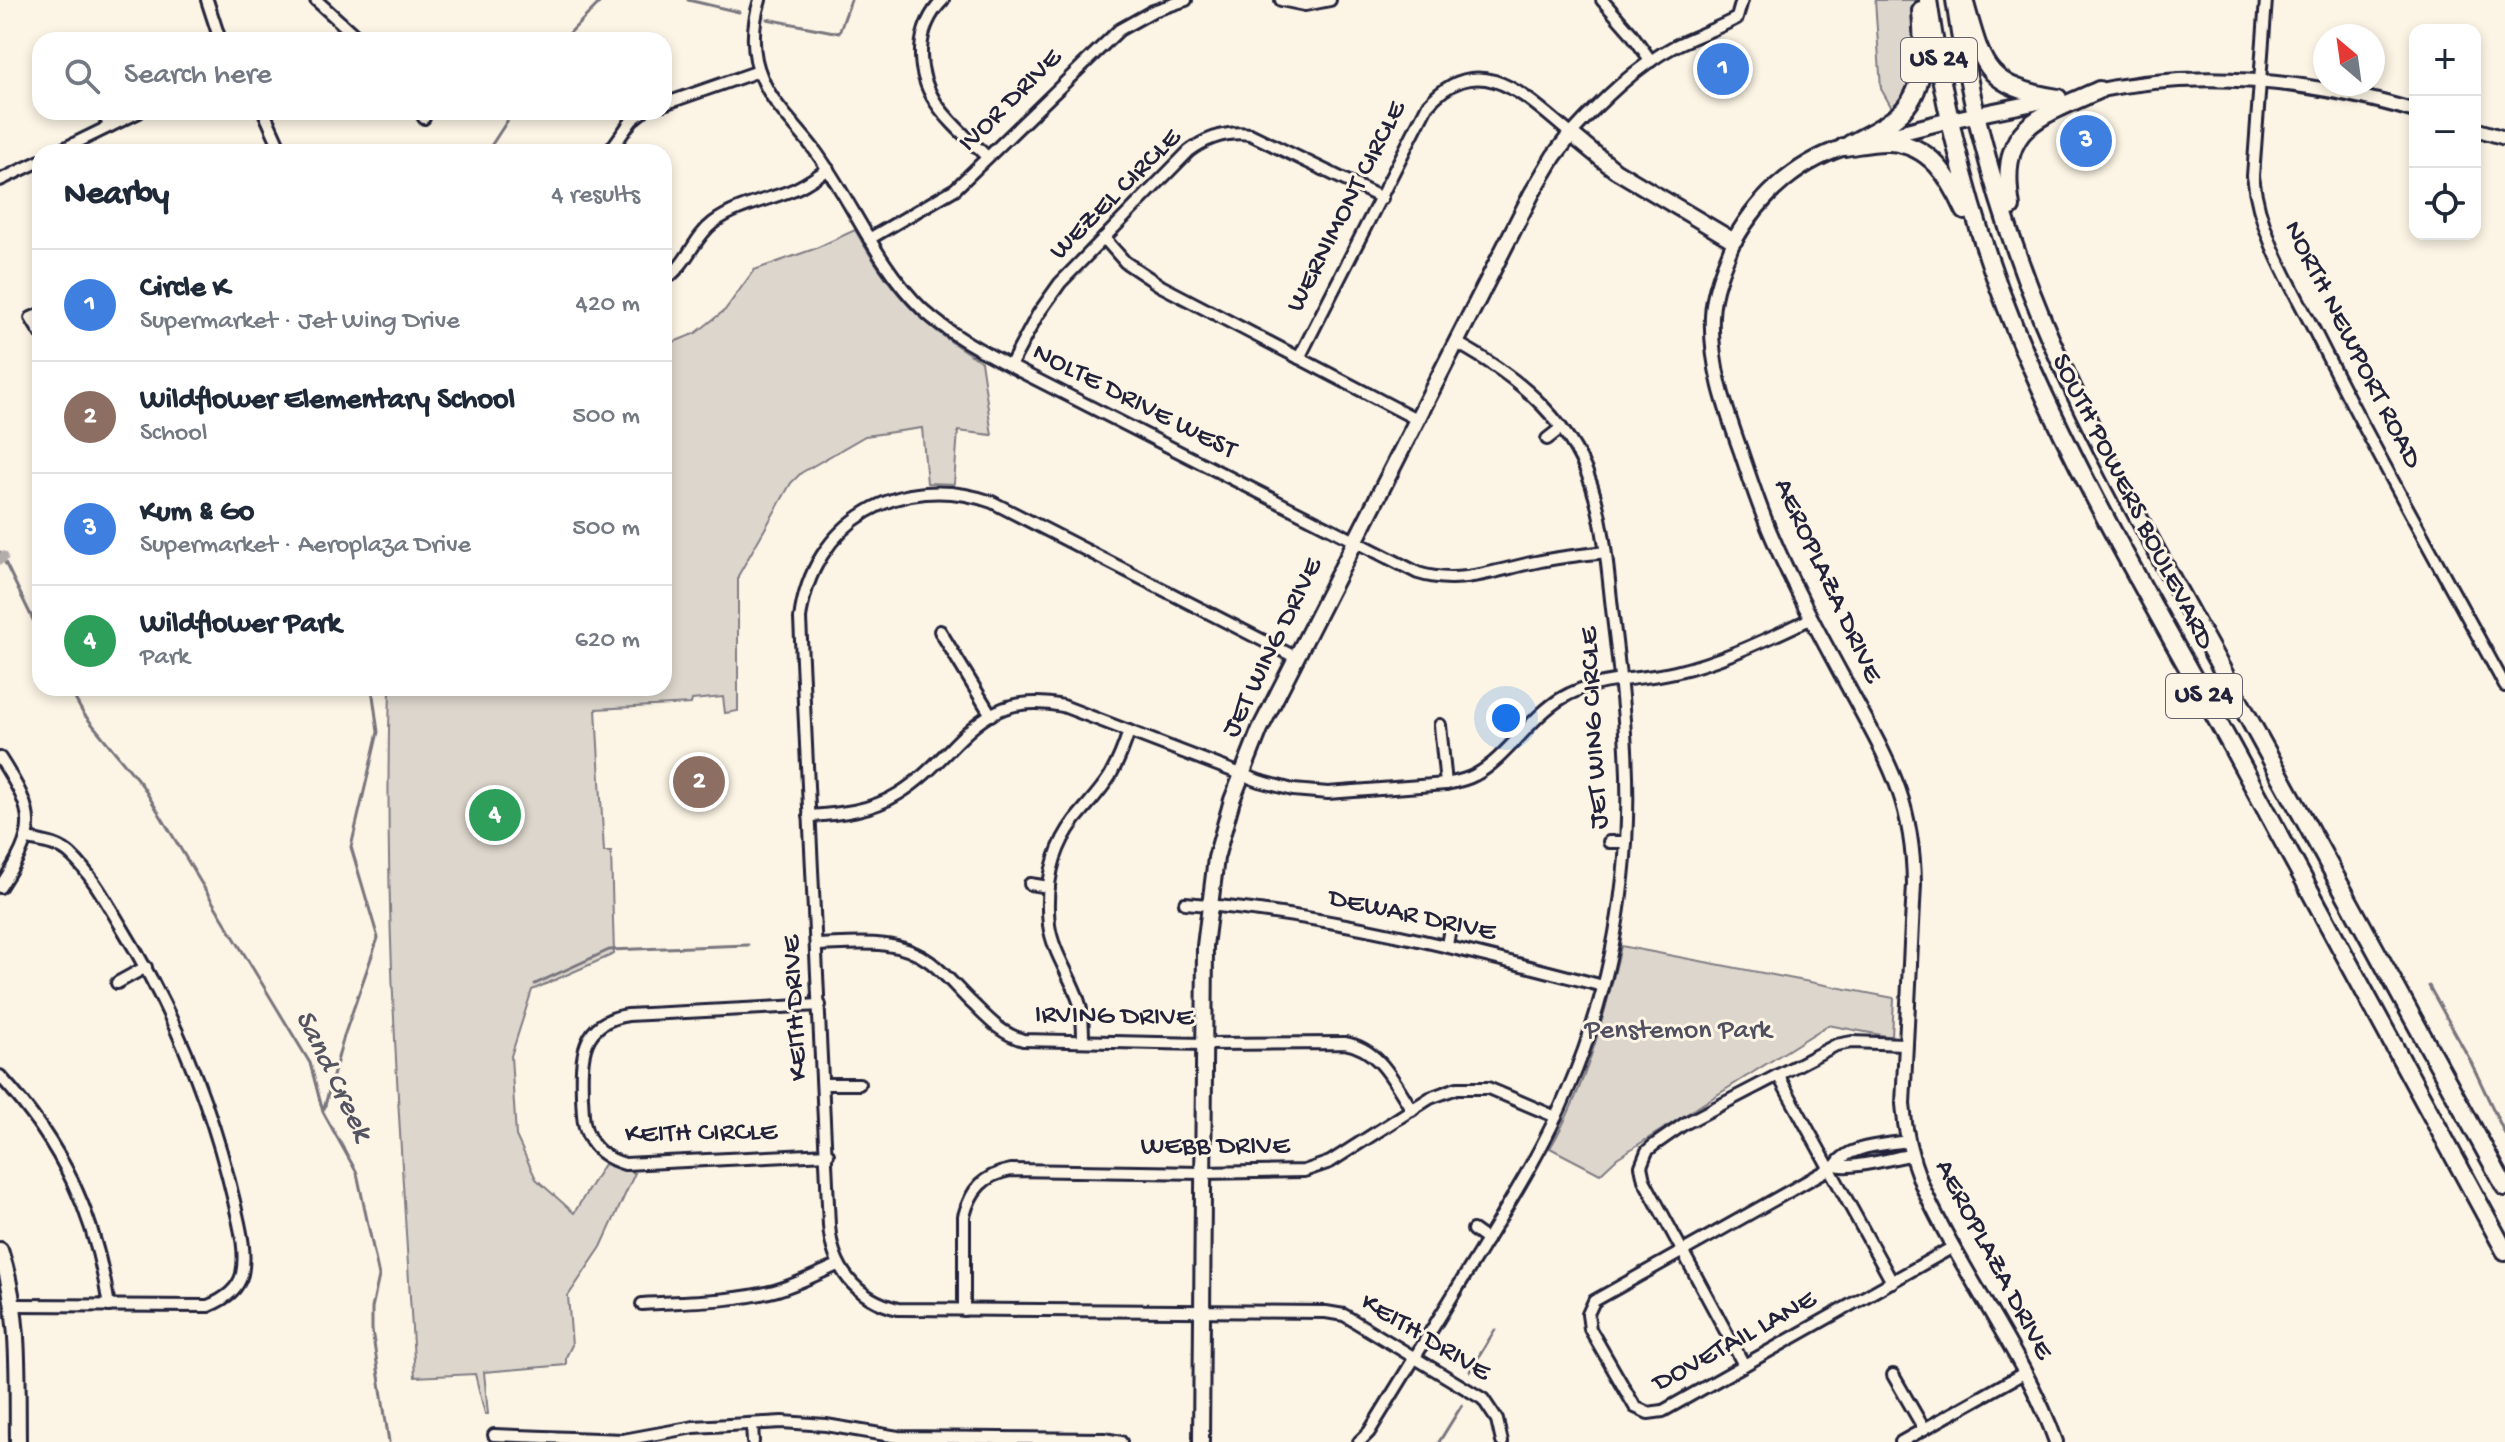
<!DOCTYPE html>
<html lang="en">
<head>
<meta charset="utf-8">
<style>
	:root { --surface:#fff; --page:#f6f6f7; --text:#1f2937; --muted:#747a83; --line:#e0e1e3; --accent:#1f6fb2 }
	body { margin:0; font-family:"Gochi Hand",sans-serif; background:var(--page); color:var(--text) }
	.controls { position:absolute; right:24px; top:24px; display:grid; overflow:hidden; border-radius:16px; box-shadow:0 4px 12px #0003 }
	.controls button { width:72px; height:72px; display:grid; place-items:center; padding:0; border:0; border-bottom:2px solid var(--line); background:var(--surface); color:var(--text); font:40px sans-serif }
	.compass { position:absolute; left:2313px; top:24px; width:72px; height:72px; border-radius:50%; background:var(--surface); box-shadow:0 4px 12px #0003; rotate:331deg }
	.you { position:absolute; left:1506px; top:718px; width:28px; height:28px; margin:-20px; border:6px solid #fff; border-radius:50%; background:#1a73e8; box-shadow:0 0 0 12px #1a73e833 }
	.badge { display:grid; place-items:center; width:52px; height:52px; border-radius:50%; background:var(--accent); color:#fff; font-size:26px; font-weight:700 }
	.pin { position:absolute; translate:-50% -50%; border:4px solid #fff; box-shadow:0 2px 8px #0006 }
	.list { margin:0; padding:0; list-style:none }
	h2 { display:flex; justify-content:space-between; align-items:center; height:104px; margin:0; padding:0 32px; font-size:34px }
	h2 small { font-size:26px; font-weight:400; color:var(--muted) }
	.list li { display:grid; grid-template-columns:52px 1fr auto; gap:24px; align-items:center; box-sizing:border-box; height:112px; padding:0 32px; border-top:2px solid var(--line) }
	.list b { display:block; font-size:30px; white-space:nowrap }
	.list p { margin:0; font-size:26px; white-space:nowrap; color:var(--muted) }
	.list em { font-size:26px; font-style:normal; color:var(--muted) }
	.icon { flex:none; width:44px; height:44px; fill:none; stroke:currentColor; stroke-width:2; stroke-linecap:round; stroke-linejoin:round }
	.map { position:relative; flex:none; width:2505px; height:1442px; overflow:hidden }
	.search { position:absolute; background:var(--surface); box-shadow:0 4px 12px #0003; left:32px; top:32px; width:640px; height:88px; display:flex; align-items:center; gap:20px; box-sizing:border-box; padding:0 28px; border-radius:24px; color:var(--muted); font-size:30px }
	.panel { position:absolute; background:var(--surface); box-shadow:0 4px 12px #0003; left:32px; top:144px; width:640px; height:552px; border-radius:24px }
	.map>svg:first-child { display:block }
</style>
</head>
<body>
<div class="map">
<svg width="2505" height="1442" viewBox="0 0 2505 1442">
	<rect width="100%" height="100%" fill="#fcf5e5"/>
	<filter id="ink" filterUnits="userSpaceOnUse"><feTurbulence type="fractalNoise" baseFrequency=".0125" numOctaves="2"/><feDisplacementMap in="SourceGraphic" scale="16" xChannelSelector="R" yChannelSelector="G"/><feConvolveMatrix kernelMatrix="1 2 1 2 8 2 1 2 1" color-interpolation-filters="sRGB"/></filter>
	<g filter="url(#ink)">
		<g fill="#dcd6cc" stroke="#7f7c84" stroke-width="2">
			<path d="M1875,0H1920L1922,60L1897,117L1881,89Z"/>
			<path d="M855,230C891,293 919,324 981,361L992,435L958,431L954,484L927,483L922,428L865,436L801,473L791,483L738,576V711L725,713L723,697L692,700L691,704L596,709L604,852H611L614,954L532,990L511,1056L516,1136L536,1179L574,1213L604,1164L635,1173L601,1247L568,1296L572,1345L566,1357V1365L484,1372L488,1414H485L475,1374L415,1377C401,1147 383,918 390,688H664V346L696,333L725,310L754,270L814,249Z"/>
			<path d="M1621,946L1894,998L1892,1037L1828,1025L1617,1158L1600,1174L1550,1148C1586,1087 1605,1014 1621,946Z"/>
		</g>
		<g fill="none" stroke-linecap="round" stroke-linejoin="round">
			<g stroke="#78757e" stroke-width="3">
				<path d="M688,0L739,12"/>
				<path d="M767,19L839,33L851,0"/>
				<path d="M563,40L602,0"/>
				<path d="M487,152L513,112"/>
				<path d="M0,552L40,634"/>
				<path d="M69,688L83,713L142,785L310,1063L323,1112L357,1173L379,1276L372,1308V1330L389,1442"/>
				<path d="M535,984L609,950L748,945"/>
				<path d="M2429,986L2469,1058L2505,1134"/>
				<path d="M324,1109L344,1036L378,938L351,847L378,732L372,688"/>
				<path d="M1470,1371L1495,1330"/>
				<path d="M1439,1442L1462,1405"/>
			</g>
			<path stroke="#b2adab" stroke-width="11" d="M0,559L3,557"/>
			<g stroke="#22223b" stroke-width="16">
				<g id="minor">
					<path d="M207,0L220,40"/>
					<path d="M316,0L360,40"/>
					<path d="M760,0C752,25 751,54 762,78C773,106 799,128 816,152C853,203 876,264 922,309C948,333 978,349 1010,366L1418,573C1458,586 1496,570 1536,562C1559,557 1582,555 1605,552"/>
					<path d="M943,0C930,13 922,31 921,50C919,100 955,125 987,157"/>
					<path d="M1281,0L1305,5L1330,0"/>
					<path d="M1602,0L1631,33L1651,61"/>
					<path d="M2266,0L2253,176C2259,235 2292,286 2318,338C2377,456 2442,570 2505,686"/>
					<path d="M664,104L759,71"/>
					<path d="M102,112L110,126"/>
					<path d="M264,112L282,152"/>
					<path d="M421,112L424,118"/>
					<path d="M57,152L139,112"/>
					<path d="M609,152L632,120L642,112"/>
					<path d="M0,180L40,161"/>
					<path d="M1104,238L1125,262L1161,286L1418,420"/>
					<path d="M869,239L955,189L1119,30L1153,11L1186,0"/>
					<path d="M664,280C687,266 693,238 713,223C737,205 769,200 795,189C807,184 817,176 828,169"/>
					<path d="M40,314L31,318L40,333"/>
					<path d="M1299,358L1427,106C1479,46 1526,97 1571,134C1601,101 1635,67 1675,46C1695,36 1717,29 1737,18L1742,0"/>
					<path d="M1010,366L1038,314L1060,283L1189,151C1208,137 1227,131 1250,134L1382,198"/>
					<path d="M1547,439L1561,428"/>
					<path d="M940,631L991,715"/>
					<path d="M1297,658L992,502C901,470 812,521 800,619L829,1225C832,1268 856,1299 898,1309L1326,1312L1344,1315L1483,1399L1497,1420L1502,1442"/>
					<path d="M1440,725L1446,784"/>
					<path d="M0,758C37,816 38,829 0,887"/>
					<path d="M809,816C840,814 871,811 898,794C959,757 976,687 1063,706L1259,781L1293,790L1328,793L1446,784C1456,782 1466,780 1475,775C1506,759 1530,717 1562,698C1597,677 1637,681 1675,672C1723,661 1767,639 1812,618"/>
					<path d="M1609,842H1626"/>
					<path d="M1030,884L1049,887"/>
					<path d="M1185,903C1328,914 1466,950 1603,986"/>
					<path d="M816,945C855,944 896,937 930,962C946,974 959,991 974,1005C989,1020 1002,1034 1023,1040L1203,1044L1345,1043C1380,1049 1394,1082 1412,1110"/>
					<path d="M1447,945L1450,928"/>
					<path d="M117,983L146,967"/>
					<path d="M820,1005L628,1015C580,1022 581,1058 582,1096C583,1111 582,1126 590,1139C597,1152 611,1160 625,1164L828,1154"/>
					<path d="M1083,1041C1083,1029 1083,1016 1080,1005C1072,977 1053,954 1049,925C1045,887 1052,850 1075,820C1087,805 1100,792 1110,776C1118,762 1124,747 1129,731"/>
					<path d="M1778,1075L1892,1282"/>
					<path d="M0,1076C63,1145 95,1214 109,1306"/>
					<path d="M824,1084H859"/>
					<path d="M1907,1141C1885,1145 1848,1145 1836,1165C1850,1170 1892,1158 1910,1155"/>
					<path d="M1836,1165L1594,1301L1588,1314L1590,1329L1635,1407L1648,1413L1663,1411L1953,1247"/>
					<path d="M1473,1230L1487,1240"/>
					<path d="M642,1304C686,1301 731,1302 774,1291C796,1285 817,1274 838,1265"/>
					<path d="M14,1305L208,1306C223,1300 238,1290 242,1274C247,1250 239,1224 234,1201C211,1103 174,1012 121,926C107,903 92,875 72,856C60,844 43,842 27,839"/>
					<path d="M964,1310V1216C971,1189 984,1175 1011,1170L1203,1173L1304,1171L1330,1162L1430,1098L1457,1088H1488L1556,1117"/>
					<path d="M1744,1365L1644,1180L1641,1166L1647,1151L1654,1145L1684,1124L1836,1045L1852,1042L1904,1044"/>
					<path d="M1893,1375L1924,1429"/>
					<path d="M752,1424L753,1442"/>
					<path d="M494,1435L623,1440L694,1427L782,1422L826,1425L898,1437L1104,1439L1121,1442"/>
					<path d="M1359,1442L1369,1432C1404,1375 1439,1318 1474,1261C1508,1205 1543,1150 1568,1090C1597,1023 1615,950 1623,878C1633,791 1624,704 1613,617C1608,577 1606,536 1595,497C1576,424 1519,377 1457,343"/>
					<path d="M1901,1442L2024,1373"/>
				</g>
			</g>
			<g stroke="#22223b" stroke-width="18">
				<g id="tertiary">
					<path d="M2090,92C2198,68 2310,80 2415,111"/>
					<path d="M2475,129L2505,138"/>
					<path d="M1734,241C1724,265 1713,290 1712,316C1710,365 1725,407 1741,452C1750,479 1759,506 1770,532C1792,584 1820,635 1847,685C1886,758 1913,797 1914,884L1903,1104C1907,1163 1928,1202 1956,1252C1989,1311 2034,1379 2056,1442"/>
				</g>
			</g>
			<g stroke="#22223b" stroke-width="20">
				<g id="secondary">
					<path d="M1875,139L1950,120L2058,98"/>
					<path d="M0,1250C21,1312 17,1377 18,1442"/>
					<path d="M1201,1442L1205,946L1216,858L1232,800L1260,729L1532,193L1554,156L1571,134L1615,170L1734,241C1761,193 1802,158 1855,144"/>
				</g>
			</g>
			<g stroke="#22223b" stroke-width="22">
				<g id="trunk">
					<path d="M1928,0C1944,112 1972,224 2015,329C2075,474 2157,611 2233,749C2324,916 2414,1084 2505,1251"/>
					<path d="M1955,0C1970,110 2001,221 2044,324C2097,450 2167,569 2232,688C2323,854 2415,1021 2505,1187"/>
					<path d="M1964,0C1983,67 1984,86 2058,98"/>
					<path d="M1850,144C1866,135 1885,127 1898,115C1929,89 1923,46 1921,10"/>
					<path d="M1844,147C1859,145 1875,141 1889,142C1930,144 1950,178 1965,211"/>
					<path d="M2011,207C1998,125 2035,119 2099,90"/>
				</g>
			</g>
			<use href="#minor" stroke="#fcf5e5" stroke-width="10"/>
			<use href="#tertiary" stroke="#fcf5e5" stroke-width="12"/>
			<use href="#secondary" stroke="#fcf5e5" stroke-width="14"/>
			<use href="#trunk" stroke="#fcf5e5" stroke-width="16"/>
		</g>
	</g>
	<g text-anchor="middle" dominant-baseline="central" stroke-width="6" stroke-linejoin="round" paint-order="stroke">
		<g fill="#fcf5e5" stroke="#63616e" stroke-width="2">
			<rect x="1901" y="38" width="76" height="44" rx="6"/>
			<rect x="2166" y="674" width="76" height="44" rx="6"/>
		</g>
		<g font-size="26" font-weight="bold" fill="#22223b">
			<text x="1939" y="60">US 24</text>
			<text x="2204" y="696">US 24</text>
		</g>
		<g font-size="28" fill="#22223b" stroke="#fcf5e5">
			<text transform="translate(1011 101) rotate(-45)">IVOR DRIVE</text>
			<text transform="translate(1116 195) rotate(-45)">WEZEL CIRCLE</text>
			<text transform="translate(1347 207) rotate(-63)">WERNIMONT CIRCLE</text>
			<text transform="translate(2352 345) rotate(63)">NORTH NEWPORT ROAD</text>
			<text transform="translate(1134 402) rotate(27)">NOLTE DRIVE WEST</text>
			<text transform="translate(2132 502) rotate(63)">SOUTH POWERS BOULEVARD</text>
			<text transform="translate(1827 581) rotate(65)">AEROPLAZA DRIVE</text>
			<text transform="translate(1273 648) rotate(-64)">JET WING DRIVE</text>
			<text transform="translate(1595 728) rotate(-93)">JET WING CIRCLE</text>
			<text transform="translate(1412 916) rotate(12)">DEWAR DRIVE</text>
			<text transform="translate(796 1008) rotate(-93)">KEITH DRIVE</text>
			<text transform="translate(1114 1017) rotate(1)">IRVING DRIVE</text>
			<text transform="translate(701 1134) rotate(-1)">KEITH CIRCLE</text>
			<text x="1215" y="1147">WEBB DRIVE</text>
			<text transform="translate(1993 1260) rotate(62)">AEROPLAZA DRIVE</text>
			<text transform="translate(1425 1338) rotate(31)">KEITH DRIVE</text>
			<text transform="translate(1735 1342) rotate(-29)">DOVETAIL LANE</text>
		</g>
		<g font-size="28" fill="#504f5f" stroke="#fcf5e5">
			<text x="1678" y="1031">Penstemon Park</text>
		</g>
		<g font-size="30" font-style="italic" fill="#545362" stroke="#fcf5e5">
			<text transform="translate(332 1076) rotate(64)">Sand Creek</text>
		</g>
	</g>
</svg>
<div class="controls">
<button>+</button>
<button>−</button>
<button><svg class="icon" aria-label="locate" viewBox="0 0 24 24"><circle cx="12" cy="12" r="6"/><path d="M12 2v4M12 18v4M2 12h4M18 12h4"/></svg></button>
</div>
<svg class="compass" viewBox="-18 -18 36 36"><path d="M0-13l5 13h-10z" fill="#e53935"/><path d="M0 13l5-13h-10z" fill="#747a83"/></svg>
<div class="you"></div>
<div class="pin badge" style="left:1723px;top:69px;background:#3f7fe0">1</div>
<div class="pin badge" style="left:699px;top:782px;background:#8d6e63">2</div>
<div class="pin badge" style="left:2086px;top:141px;background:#3f7fe0">3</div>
<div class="pin badge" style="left:495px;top:815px;background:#2e9e5b">4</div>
<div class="search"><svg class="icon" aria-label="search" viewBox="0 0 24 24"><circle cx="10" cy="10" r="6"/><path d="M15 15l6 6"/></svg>Search here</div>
<section class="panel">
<h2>Nearby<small>4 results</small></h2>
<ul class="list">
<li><span class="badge" style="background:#3f7fe0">1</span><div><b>Circle K</b><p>Supermarket · Jet Wing Drive</p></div><em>420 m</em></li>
<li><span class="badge" style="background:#8d6e63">2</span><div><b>Wildflower Elementary School</b><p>School</p></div><em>500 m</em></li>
<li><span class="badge" style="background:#3f7fe0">3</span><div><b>Kum &amp; Go</b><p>Supermarket · Aeroplaza Drive</p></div><em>500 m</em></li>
<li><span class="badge" style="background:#2e9e5b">4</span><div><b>Wildflower Park</b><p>Park</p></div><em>620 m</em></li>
</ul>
</section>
</div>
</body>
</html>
